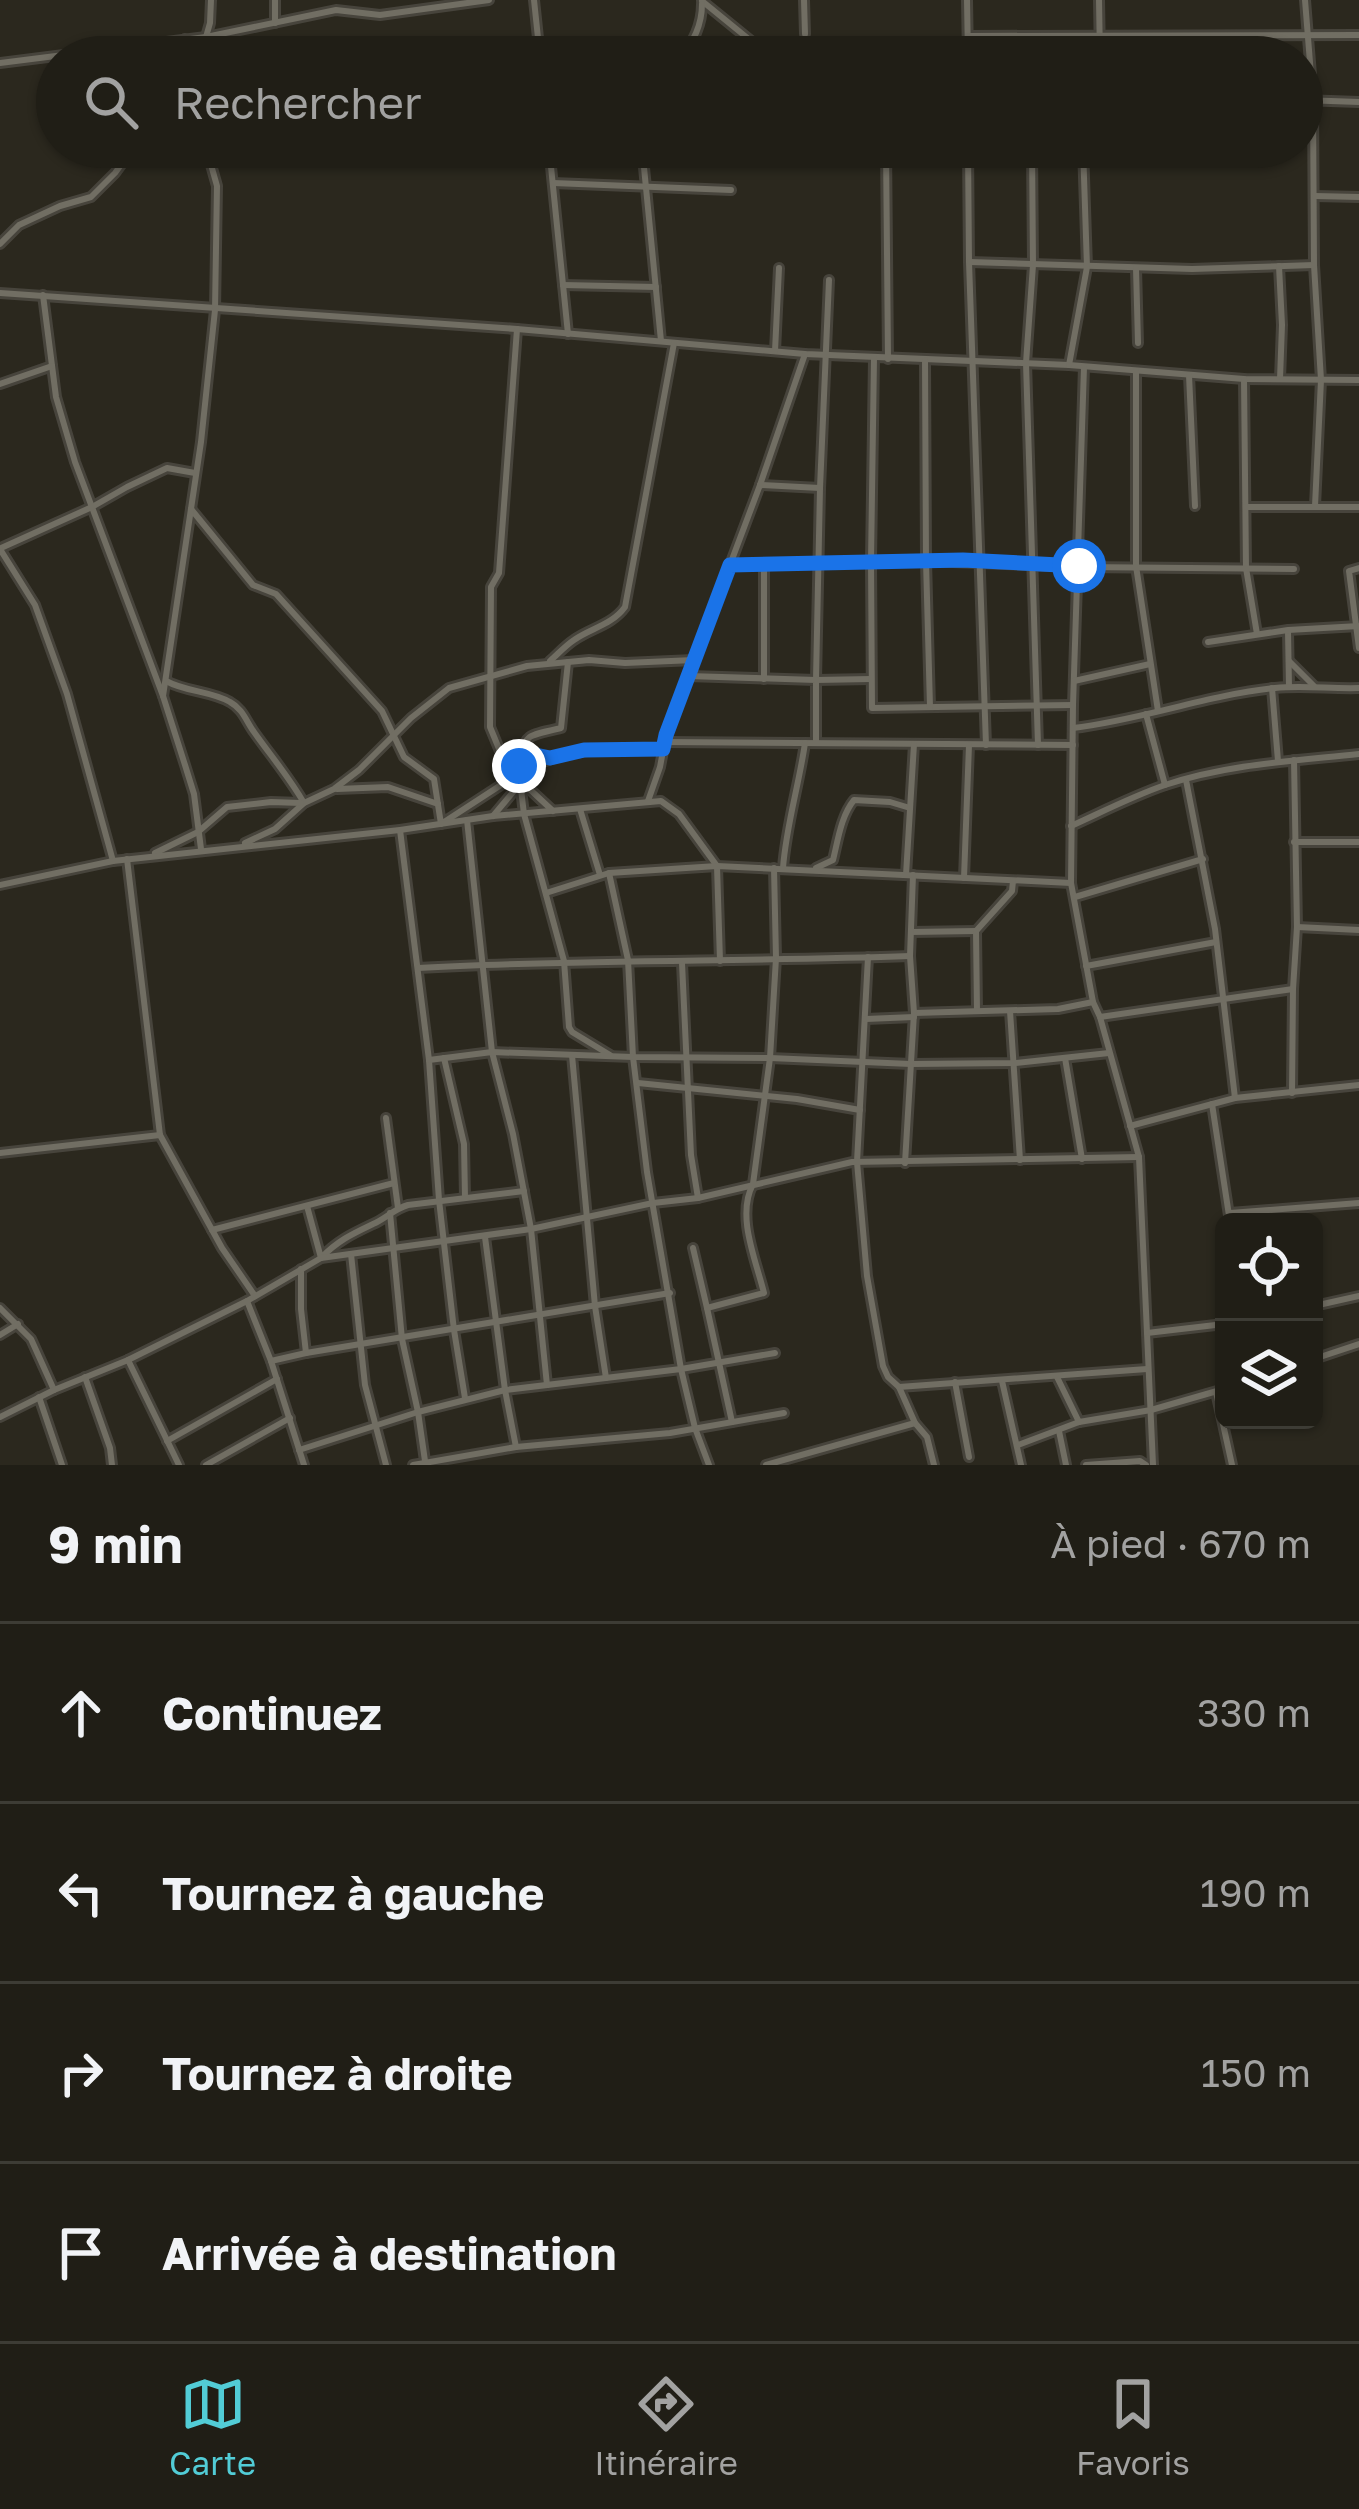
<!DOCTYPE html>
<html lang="fr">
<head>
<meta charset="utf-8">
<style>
	:root { --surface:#201e16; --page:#2d2b23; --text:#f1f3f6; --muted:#a2a2a1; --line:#3d3c35; --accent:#52ccd6 }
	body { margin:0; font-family:"Golos Text",sans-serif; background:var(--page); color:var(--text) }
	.controls { position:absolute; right:36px; bottom:36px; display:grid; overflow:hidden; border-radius:18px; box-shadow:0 3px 9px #0004 }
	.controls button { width:108px; height:108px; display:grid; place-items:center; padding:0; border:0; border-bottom:3px solid var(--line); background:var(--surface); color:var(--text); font:60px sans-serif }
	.stop { position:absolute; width:36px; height:36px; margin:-27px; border:9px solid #1a73e8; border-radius:50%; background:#fff }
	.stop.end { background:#1a73e8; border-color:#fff; box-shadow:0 3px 12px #0008 }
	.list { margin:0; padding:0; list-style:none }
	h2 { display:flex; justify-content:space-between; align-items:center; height:156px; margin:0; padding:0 48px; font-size:51px }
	h2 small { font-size:39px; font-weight:400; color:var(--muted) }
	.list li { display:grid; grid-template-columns:78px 1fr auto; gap:36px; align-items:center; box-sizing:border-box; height:180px; padding:0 48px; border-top:3px solid var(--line) }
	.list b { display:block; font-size:45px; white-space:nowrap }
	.list em { font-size:39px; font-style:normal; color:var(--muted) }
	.icon { flex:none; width:66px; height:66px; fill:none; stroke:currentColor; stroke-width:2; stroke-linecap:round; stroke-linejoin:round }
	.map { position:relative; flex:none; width:1359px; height:1465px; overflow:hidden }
	.search { position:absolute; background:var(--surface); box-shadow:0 3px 9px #0004; left:36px; right:36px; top:36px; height:132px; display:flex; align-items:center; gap:30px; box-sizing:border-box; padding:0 42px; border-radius:66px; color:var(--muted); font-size:45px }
	.sheet { height:876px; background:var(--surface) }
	nav { display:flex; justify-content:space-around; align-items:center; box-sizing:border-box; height:168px; border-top:3px solid var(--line); background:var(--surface); font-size:33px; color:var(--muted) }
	nav a { display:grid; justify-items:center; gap:6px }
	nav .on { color:var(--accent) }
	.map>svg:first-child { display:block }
</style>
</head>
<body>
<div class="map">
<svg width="1359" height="1465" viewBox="0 0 1359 1465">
	<rect width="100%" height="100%" fill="#2b281e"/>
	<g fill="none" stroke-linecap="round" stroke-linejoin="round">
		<g stroke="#47443c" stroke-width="12">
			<g id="street">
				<path d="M534,0L540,57"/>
				<path d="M804,0L805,34"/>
				<path d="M967,0L968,57"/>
				<path d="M1099,0L1100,57"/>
				<path d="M1305,0L1313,100L1314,265L1321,380L1315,506"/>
				<path d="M702,1L756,45L779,51L786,57"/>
				<path d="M275,23V0"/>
				<path d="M968,36L1359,35"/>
				<path d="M206,37L210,23L211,0"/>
				<path d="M185,39L186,57"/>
				<path d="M679,57C694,44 702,23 702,4"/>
				<path d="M0,63L206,37L336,10L380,15L489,0"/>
				<path d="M1302,100L1359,102"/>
				<path d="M549,147L568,334"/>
				<path d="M642,147L661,341"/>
				<path d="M886,147L888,359"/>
				<path d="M968,147L969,262L986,745"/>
				<path d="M1032,147L1033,265L1026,363L1038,745"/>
				<path d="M553,183L731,190"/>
				<path d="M1315,196L1359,197"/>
				<path d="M0,244L19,225L60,206L91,197L115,173L134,147"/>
				<path d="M970,262L1192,269L1314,265"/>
				<path d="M1279,266L1282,325L1280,379"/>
				<path d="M1136,268L1138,343"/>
				<path d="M829,280L820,488L816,680L871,679"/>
				<path d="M563,285L656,287"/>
				<path d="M0,293L517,329L805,354L1069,365L1244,379L1359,380"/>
				<path d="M43,295L56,397L75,462L163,696L185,765L194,794L201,849"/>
				<path d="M775,351L779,268"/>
				<path d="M874,358L871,561L872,708L1073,705"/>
				<path d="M1069,365L1087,267L1083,147"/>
				<path d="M1084,367L1073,705L1071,883L1093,1002L1100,1017L1139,1157L1153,1465"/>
				<path d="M1136,371V566L1158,711"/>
				<path d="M1189,375L1195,506"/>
				<path d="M1244,379L1246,568L1257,634"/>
				<path d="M0,384L52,366"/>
				<path d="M760,485L820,488"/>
				<path d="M1246,507H1359"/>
				<path d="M191,509L253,585L276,594L382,711L404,757L434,779L441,824L524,770"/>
				<path d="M1,548L92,507L127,487L167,468L195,473"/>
				<path d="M0,549L35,605L67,694L113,861"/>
				<path d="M731,565L926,561L925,360"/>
				<path d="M1359,568L1349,571L1359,648"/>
				<path d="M1288,631L1289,687"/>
				<path d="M1208,642L1288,630L1359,626"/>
				<path d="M550,661C558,654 565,646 574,640C591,628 612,625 625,607L674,343"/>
				<path d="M1289,661L1314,686"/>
				<path d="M688,676L816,680V743"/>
				<path d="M764,679V564"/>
				<path d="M166,681C186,692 211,691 230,702C243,709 246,721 254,732C271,756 289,777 304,803"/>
				<path d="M1074,681L1150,664"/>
				<path d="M1272,688L1278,761"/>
				<path d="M163,696L201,442L215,310L217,186L206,147"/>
				<path d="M930,707L926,561L1079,567L1294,569"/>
				<path d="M1146,714L1165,785"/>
				<path d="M1073,728C1141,720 1207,695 1275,688C1302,685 1331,689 1359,688"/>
				<path d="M665,742L1073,745"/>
				<path d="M521,752L547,757"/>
				<path d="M516,774C529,734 517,738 561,728L568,662"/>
				<path d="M516,775L502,756L490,727L491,587L499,573L517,329"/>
				<path d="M1186,780L1215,929L1235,1098"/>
				<path d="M520,781L524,814L564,961L569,1027L572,1032L610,1055"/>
				<path d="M523,783L553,811"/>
				<path d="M337,789L388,787L438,804"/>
				<path d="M648,801L660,767L666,735L760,485L805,354"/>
				<path d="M580,809L600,875"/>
				<path d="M493,816L519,785L524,770C574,746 609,749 663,749"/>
				<path d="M467,820L492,1052L513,1134L531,1229L547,1385"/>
				<path d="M1071,826C1102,812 1133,796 1165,785C1228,764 1294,761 1359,754"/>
				<path d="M400,830L429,1060L439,1200L454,1330L465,1398"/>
				<path d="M1294,842H1359"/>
				<path d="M245,843L275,829L304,803L334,789L359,770L411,718L449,688L527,666L589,660L625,663L694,660"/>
				<path d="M155,853L198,832L227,807L271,802L301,803"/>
				<path d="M127,859L160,1135L222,1248L255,1296"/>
				<path d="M783,868C786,826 799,785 805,743"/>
				<path d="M816,868L833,860C838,840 841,816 854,800L890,802L910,808"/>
				<path d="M609,873L628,960L633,1057L647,1172L681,1369L695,1428L709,1465"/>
				<path d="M906,875L914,744"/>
				<path d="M964,878L969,745"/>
				<path d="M0,885L113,861L400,830L493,816L661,801L679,814L717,866L720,961"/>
				<path d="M546,893L609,873L717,866L1071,883"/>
				<path d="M1075,897L1203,859"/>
				<path d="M1297,927L1359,930"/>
				<path d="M911,932L976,931"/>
				<path d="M868,957L857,1162L867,1276L883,1366L888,1377L899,1387L915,1423L927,1437L934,1465"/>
				<path d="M682,963L691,1155L698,1198"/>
				<path d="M1086,966L1216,942"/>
				<path d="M418,968C582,959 746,962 910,956"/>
				<path d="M977,1011L976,931L1012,891L1013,881"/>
				<path d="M1010,1011L1020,1160"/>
				<path d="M914,1013L1058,1009L1093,1002"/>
				<path d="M1100,1017L1293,989"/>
				<path d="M866,1019L914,1017"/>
				<path d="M572,1055L595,1306L606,1378"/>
				<path d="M444,1058L464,1144L465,1198"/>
				<path d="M1065,1058L1082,1159"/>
				<path d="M429,1060L492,1052L633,1057L770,1058L911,1064L1015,1063L1109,1053"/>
				<path d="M638,1083L797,1099L860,1110"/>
				<path d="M1292,1093L1293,989L1297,927L1294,760"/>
				<path d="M1212,1104L1230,1222"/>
				<path d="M386,1118L398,1208"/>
				<path d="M1130,1126L1235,1098L1359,1085"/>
				<path d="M0,1153L160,1135"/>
				<path d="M905,1163L914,1013L910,956L913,875"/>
				<path d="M307,1206L321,1258C337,1241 352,1234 373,1224C385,1219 394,1209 408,1205L524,1191"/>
				<path d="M390,1213L402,1339L418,1412L425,1461"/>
				<path d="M1230,1213L1359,1203"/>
				<path d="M212,1230L394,1183"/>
				<path d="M485,1237L505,1390L516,1447"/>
				<path d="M693,1248L707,1308"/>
				<path d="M351,1254L365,1385L386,1465"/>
				<path d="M301,1269V1309L306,1353"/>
				<path d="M247,1301L271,1361L304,1465"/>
				<path d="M1314,1306L1359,1296"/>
				<path d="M0,1308L31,1339L54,1390"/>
				<path d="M1147,1333L1224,1324"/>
				<path d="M0,1335L18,1324"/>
				<path d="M1314,1359L1359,1344"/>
				<path d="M128,1360L179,1465"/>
				<path d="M271,1361L306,1353L670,1293"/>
				<path d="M85,1377L110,1448L112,1465"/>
				<path d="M1057,1377L1079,1422"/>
				<path d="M1002,1381L1021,1465"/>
				<path d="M955,1382L969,1457"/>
				<path d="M899,1387L1147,1369"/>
				<path d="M1216,1392L1232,1465"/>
				<path d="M39,1397L62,1465"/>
				<path d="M0,1417L54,1390L128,1360L247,1301L321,1258L531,1229L653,1203L698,1198L852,1162L1139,1157"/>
				<path d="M732,1422L707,1308L764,1293C756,1260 736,1216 753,1184L770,1058L776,958L774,868"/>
				<path d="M1059,1431L1066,1465"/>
				<path d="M167,1441L277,1379"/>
				<path d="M1018,1445L1079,1422L1151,1410L1224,1389"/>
				<path d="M299,1450L418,1412L505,1390L681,1369L775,1353"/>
				<path d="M206,1465L290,1418"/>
				<path d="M413,1465L516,1447L670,1433L784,1413"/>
				<path d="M766,1465L915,1423"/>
				<path d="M1086,1465L1140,1461L1146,1465"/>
			</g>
		</g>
		<use href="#street" stroke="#716e63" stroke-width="6"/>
	</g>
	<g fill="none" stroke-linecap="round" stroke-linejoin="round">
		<path stroke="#1a73e8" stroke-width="15" d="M519,766L521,752L550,758L584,750L663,749L666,735L730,565L963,560L1079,566"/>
	</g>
</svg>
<div class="controls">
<button><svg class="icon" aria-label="locate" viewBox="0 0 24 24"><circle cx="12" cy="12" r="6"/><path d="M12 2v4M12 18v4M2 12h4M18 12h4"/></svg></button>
<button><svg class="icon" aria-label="layers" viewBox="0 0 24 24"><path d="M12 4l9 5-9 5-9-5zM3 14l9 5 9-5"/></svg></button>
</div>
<div class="stop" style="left:1079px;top:566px"></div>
<div class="stop end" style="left:519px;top:766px"></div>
<div class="search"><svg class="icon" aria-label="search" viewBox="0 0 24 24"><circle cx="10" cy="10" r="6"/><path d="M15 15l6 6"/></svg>Rechercher</div>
</div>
<section class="sheet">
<h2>9 min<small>À pied · 670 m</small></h2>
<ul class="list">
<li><svg class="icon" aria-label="ahead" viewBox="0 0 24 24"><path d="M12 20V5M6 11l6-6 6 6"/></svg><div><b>Continuez</b></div><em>330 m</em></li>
<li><svg class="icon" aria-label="left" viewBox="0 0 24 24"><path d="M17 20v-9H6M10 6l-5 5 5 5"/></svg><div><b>Tournez à gauche</b></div><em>190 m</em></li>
<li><svg class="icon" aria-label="right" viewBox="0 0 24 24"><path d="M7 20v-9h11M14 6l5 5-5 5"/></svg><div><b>Tournez à droite</b></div><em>150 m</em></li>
<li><svg class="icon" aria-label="arrive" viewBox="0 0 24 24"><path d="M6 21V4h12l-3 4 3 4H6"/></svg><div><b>Arrivée à destination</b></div></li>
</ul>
</section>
<nav>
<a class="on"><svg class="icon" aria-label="map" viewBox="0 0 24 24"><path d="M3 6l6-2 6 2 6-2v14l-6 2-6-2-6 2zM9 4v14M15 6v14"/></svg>Carte</a>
<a><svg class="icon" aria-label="directions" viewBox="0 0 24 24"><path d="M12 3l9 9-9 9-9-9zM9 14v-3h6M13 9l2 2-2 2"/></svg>Itinéraire</a>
<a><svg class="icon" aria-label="saved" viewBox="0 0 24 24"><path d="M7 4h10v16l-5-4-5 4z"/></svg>Favoris</a>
</nav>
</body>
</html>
